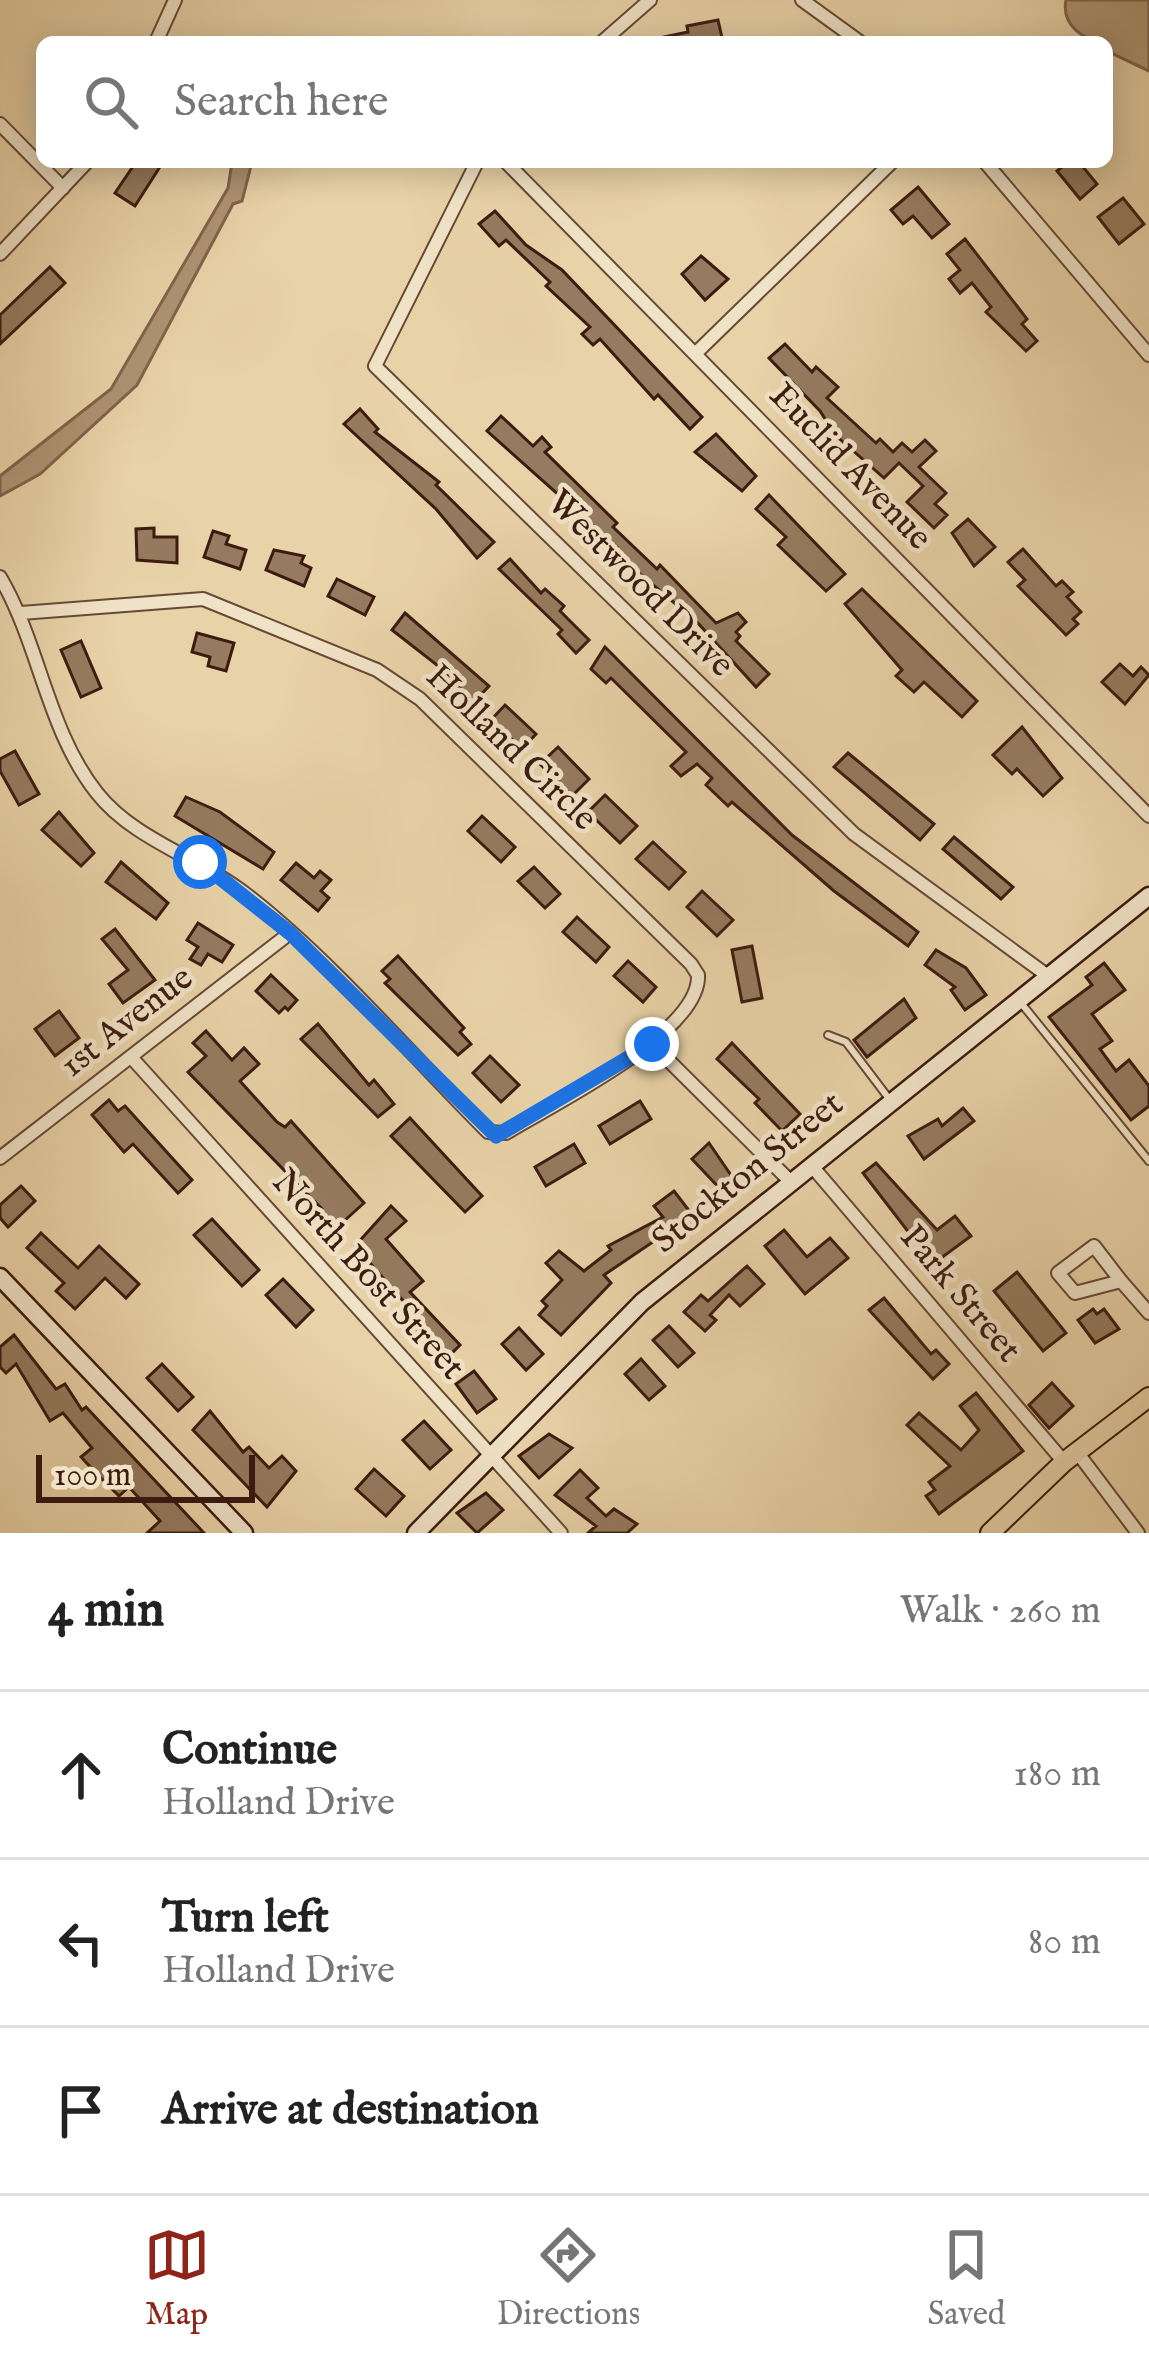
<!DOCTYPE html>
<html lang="en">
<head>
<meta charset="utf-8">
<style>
	:root { --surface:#fff; --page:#f2f2f2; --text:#222; --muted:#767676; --line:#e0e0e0; --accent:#8f2418 }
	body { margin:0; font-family:"IM FELL English",serif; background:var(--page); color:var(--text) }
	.scale { position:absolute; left:36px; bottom:30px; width:219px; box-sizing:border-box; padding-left:12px; border:6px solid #3c1c10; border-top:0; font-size:33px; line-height:42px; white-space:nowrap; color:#3c1c10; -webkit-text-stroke:9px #f0e2c6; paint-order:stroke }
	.stop { position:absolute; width:36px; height:36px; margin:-27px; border:9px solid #1a73e8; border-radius:50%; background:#fff }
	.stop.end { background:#1a73e8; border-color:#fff; box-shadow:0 3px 12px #0008 }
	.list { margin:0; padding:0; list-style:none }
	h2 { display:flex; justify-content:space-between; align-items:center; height:156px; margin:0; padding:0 48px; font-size:51px }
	h2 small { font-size:39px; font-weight:400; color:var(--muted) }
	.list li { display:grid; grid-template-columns:78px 1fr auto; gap:36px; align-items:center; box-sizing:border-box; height:168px; padding:0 48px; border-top:3px solid var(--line) }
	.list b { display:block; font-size:45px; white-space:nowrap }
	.list p { margin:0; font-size:39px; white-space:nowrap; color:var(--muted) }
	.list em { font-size:39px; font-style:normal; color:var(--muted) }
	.icon { flex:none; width:66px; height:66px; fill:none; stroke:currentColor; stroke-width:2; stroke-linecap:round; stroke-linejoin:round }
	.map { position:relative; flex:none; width:1149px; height:1533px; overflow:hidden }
	.search { position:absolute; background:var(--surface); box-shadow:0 6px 30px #0003; left:36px; right:36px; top:36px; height:132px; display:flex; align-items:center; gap:30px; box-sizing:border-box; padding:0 42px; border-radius:18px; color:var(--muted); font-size:45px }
	.sheet { height:660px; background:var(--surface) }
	nav { display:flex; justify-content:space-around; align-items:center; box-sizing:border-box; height:168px; border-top:3px solid var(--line); background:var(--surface); font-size:33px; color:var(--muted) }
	nav a { display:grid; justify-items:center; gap:6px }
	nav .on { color:var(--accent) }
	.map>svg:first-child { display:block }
</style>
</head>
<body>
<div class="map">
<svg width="1149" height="1533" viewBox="0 0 1149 1533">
	<rect width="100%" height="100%" fill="#e8d2a7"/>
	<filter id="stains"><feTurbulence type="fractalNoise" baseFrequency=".00167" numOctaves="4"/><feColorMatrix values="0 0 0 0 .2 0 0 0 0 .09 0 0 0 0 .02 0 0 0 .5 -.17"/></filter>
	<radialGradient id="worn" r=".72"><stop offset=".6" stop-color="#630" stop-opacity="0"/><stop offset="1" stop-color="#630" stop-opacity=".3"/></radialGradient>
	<g fill="#ae9474" stroke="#80644c" stroke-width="3">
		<path d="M1066,0H1149V71L1107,51V42C1084,42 1061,25 1066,0Z"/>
		<path d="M232,162H252L242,201L233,204L137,385L40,474L0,496V476L111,389L228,188Z"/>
	</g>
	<g fill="#957b5f" stroke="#3c1c10" stroke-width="3">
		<path d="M718,20L723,42H664V37L688,32L687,26Z"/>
		<path d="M136,162H163L135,206L115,193Z"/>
		<path d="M1068,162H1079L1097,184L1080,199L1057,171Z"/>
		<path d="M918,187L949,224L932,238L913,216L903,224L891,210Z"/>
		<path d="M1123,198L1144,224L1119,244L1098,217Z"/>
		<path d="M495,211L526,245L562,270L702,417L690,429L658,395L654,399L600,339L593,345L582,334L590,327L546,286L550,282L506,240L499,246L479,224Z"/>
		<path d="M965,239L1027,319L1022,324L1037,341L1026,351L986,312L991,307L972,283L960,293L949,279L960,270L947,254Z"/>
		<path d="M701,256L728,279L705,300L682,274Z"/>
		<path d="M50,267L65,283L0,344V315Z"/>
		<path d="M785,344L812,372L816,367L838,387L827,398L876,443L880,439L893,452L902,443L912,452L925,440L936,451L919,467L946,493L935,504L947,515L934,528L907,502L923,486L899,463L884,478L824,425L827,422L820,411L769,358Z"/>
		<path d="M360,409L378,429L375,432L439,482L436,485L494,542L477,558L436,509L344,424Z"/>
		<path d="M501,416L533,446L542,437L551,447L545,452L617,523L613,527L657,569L660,565L716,623L738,613L746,622L736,632L740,636L736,641L769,674L756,687L697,622L613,551L617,547L487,431Z"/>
		<path d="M716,434L756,476L742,491L695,452Z"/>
		<path d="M769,495L845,574L826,591L778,545L786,537L756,509Z"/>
		<path d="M968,519L995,547L974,566L952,533Z"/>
		<path d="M154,528V537H177V563L137,560L136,529Z"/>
		<path d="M213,531L229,536L226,544L246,550L240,569L204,557Z"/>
		<path d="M1023,549L1056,586L1062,581L1073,592L1067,597L1081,612L1073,619L1078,624L1066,635L1018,586L1025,580L1008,562Z"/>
		<path d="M274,550L304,556L301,563L311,568L304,586L266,570Z"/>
		<path d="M510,559L541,593L545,589L564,606L560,611L589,640L576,653L558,634L562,630L499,569Z"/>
		<path d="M337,579L374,597L365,615L328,596Z"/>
		<path d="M862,589L977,701L962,717L924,682L914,692L896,676L902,670L845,604Z"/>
		<path d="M405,613L489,686L473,703L446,672L392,630Z"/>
		<path d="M197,633L234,643L226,671L208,666L210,657L192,652Z"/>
		<path d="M81,641L101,688L81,697L61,650Z"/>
		<path d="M605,647L792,835L918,932L908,946L834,891L732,802L728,806L706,785L712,778L697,764L681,776L671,766L686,752L611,678L606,683L591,669Z"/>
		<path d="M1120,664L1133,676L1141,667L1149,675L1125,704L1102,682Z"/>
		<path d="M505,705L536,734L522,749L491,720Z"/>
		<path d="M1022,727L1062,778L1043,796L1017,769L1012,774L993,755Z"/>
		<path d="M558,747L589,779L572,796L540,764Z"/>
		<path d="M15,751L39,794L19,805L0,771V759Z"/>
		<path d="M848,753L934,824L920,840L834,767Z"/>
		<path d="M605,795L637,826L620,843L588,812Z"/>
		<path d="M186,797L220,812L274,852L263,869L175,816Z"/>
		<path d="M59,812L94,853L81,866L42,830Z"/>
		<path d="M482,816L515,847L501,862L468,831Z"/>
		<path d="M954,837L1013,887L1001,899L943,849Z"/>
		<path d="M653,842L685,872L669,889L636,859Z"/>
		<path d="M121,862L168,903L156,919L106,882Z"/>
		<path d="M296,863L314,878L320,871L331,880L321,891L329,898L318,911L281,880Z"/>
		<path d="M534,867L560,894L545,908L518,881Z"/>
		<path d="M702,891L733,920L717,936L687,907Z"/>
		<path d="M577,917L609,947L596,962L563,932Z"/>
		<path d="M198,923L233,945L222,962L208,954L201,965L190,959L198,947L187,940Z"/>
		<path d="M115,929L155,980L123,1003L109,984L128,970L102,939Z"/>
		<path d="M752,946L762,998L742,1002L732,950Z"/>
		<path d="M936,950L966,968L986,995L965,1010L951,990L955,987L925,965Z"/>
		<path d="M398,956L464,1028L460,1032L471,1044L458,1055L385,983L390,979L382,971Z"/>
		<path d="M628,961L656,987L643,1002L614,976Z"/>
		<path d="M1104,963L1125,990L1092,1014L1112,1041L1100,1049L1116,1071L1129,1060L1149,1086V1106L1131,1120L1049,1017L1092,985L1086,977Z"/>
		<path d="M271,975L297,1000L288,1010L285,1007L279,1013L256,991Z"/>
		<path d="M904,999L916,1018L867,1057L854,1040Z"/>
		<path d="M59,1011L79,1038L55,1056L35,1029Z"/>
		<path d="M318,1024L369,1085L374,1080L394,1104L378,1117L301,1039Z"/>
		<path d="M206,1031L232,1060L244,1048L259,1064L240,1081L277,1122L285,1127L291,1121L364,1203L333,1231L317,1214L322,1209L188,1072L206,1056L193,1043Z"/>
		<path d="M732,1043L800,1114L782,1131L755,1103L759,1099L717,1059Z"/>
		<path d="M490,1056L519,1085L501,1102L473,1073Z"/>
		<path d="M109,1100L118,1111L125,1106L192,1180L178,1193L133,1144L124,1152L92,1115Z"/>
		<path d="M640,1101L651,1119L610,1144L599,1126Z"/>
		<path d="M963,1108L974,1121L924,1159L908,1136L938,1119L942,1126Z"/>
		<path d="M410,1118L482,1196L465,1212L391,1136Z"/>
		<path d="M709,1143L735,1181L723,1192L692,1159Z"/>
		<path d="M574,1144L585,1163L546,1186L535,1167Z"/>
		<path d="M876,1163L937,1230L955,1216L971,1236L933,1264L863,1173Z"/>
		<path d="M21,1186L35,1201L8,1227L0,1218V1205Z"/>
		<path d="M674,1191L697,1221L678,1236L672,1229L604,1275L611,1283L561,1335L539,1315L547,1306L542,1301L562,1280L546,1263L559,1251L584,1271L611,1250L608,1246L663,1217L654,1206Z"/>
		<path d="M391,1206L406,1221L386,1239L423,1281L410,1292L460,1345L439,1366L399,1325L413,1312L355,1246Z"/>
		<path d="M212,1219L259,1270L242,1286L194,1235Z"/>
		<path d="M784,1230L807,1257L830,1238L848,1258L805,1294L765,1246Z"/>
		<path d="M41,1233L78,1268L99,1246L139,1284L126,1298L105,1278L75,1309L56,1291L64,1283L27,1248Z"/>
		<path d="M747,1266L764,1284L740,1306L729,1295L710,1315L716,1320L705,1331L684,1312L701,1295L708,1301Z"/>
		<path d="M1017,1272L1066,1333L1043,1351L994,1291Z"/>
		<path d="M283,1279L313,1310L296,1327L266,1295Z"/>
		<path d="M884,1298L931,1354L936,1350L949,1364L933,1379L869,1310Z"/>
		<path d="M1093,1309L1097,1314L1104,1309L1119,1329L1095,1343L1078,1320Z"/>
		<path d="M669,1326L694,1353L678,1367L653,1340Z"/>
		<path d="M519,1328L543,1354L526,1370L502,1344Z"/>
		<path d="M14,1335L56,1389L65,1384L82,1410L86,1407L204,1533H147L160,1521L129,1487L119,1496L94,1471L81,1457L92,1448L63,1413L50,1421L16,1364L6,1373L0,1367V1347Z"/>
		<path d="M641,1359L665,1386L649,1400L625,1374Z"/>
		<path d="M162,1364L193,1397L178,1411L147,1378Z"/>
		<path d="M474,1371L496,1399L477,1413L456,1384Z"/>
		<path d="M1052,1383L1073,1406L1049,1428L1029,1405Z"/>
		<path d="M976,1393L1023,1451L939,1514L926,1496L935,1490L929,1482L950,1466L907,1425L919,1413L961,1450L979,1430L960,1406Z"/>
		<path d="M210,1411L243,1452L249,1447L269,1468L282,1456L296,1471L267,1507L193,1430Z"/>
		<path d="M424,1421L451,1450L430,1469L403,1440Z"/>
		<path d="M549,1434L572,1448L539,1478L519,1456Z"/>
		<path d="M374,1469L404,1496L386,1516L356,1489Z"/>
		<path d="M580,1470L598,1488L587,1498L606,1516L614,1509L637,1524L627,1533H588L596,1526L555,1495Z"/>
		<path d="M486,1493L503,1510L477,1533L457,1513Z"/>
	</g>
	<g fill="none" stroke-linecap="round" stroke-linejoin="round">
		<g stroke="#674a36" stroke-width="10">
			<g id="lane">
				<path d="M1021,1003L1149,1161"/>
				<path d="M828,1035L846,1042L890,1100"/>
			</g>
		</g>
		<g stroke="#674a36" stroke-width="16">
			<g id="street">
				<path d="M802,0L860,42"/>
				<path d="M156,42L175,0"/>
				<path d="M602,42L650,0"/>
				<path d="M0,124L63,188"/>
				<path d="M477,162L375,366L854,834L1048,976"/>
				<path d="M506,162L1149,816"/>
				<path d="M985,162L1149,355"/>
				<path d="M0,254L87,162"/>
				<path d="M696,353L892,162"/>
				<path d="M0,577C40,645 47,730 97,793C134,840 200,858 247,895C334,963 409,1053 488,1132L506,1133C551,1105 701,1033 698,975L691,964L420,699L377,670L203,599L21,613"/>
				<path d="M652,1044L790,1181"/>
				<path d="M131,1057L561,1533"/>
				<path d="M0,1158L290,933"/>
				<path d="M811,1165L1064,1462"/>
				<path d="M1094,1246L1121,1281L1075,1293L1058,1273Z"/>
				<path d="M1121,1281L1149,1313"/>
				<path d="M1077,1452L1138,1533"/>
			</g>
		</g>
		<g stroke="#3c1c10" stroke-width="21">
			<g id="secondary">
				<path d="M0,1277L244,1533"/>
				<path d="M416,1533L642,1302L1149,896"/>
			</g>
		</g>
		<g stroke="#3c1c10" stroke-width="22">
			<path id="primary" d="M990,1533L1064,1462L1149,1397"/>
		</g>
		<use href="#lane" stroke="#f0e2c6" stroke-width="6"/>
		<use href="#street" stroke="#f0e2c6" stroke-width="12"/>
		<use href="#secondary" stroke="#f0e2c6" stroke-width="16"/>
		<use href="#primary" stroke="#e8d2a7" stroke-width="18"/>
	</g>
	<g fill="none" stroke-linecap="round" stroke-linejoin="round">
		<path stroke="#1a73e8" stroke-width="15" d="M200,862L290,933L496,1136L652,1044"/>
	</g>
	<g text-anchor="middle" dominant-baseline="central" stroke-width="9" stroke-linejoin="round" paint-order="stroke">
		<g font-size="36" fill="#3c1c10" stroke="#f0e2c6">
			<text transform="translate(850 467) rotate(46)">Euclid Avenue</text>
			<text transform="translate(640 584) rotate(45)">Westwood Drive</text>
			<text transform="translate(511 748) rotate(44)">Holland Circle</text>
			<text transform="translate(127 1022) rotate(-38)">1st Avenue</text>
			<text transform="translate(748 1173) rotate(-39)">Stockton Street</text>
			<text transform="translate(368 1275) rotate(48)">North Bost Street</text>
			<text transform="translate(960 1294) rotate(50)">Park Street</text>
		</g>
	</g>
	<rect width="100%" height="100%" filter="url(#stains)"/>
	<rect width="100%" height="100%" fill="url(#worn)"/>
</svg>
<div class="scale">100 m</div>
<div class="stop" style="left:200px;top:862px"></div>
<div class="stop end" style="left:652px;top:1044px"></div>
<div class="search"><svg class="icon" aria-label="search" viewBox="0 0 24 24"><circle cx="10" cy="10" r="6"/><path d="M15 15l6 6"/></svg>Search here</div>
</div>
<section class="sheet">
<h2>4 min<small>Walk · 260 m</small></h2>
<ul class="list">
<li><svg class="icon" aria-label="ahead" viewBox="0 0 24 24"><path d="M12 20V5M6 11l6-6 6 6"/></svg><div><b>Continue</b><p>Holland Drive</p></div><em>180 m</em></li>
<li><svg class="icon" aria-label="left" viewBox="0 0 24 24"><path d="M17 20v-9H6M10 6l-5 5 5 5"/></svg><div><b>Turn left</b><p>Holland Drive</p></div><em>80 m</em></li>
<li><svg class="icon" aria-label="arrive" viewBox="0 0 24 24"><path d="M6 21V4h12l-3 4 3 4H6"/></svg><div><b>Arrive at destination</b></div></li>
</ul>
</section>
<nav>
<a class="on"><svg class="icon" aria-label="map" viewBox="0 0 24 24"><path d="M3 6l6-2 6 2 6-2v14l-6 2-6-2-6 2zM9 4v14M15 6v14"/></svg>Map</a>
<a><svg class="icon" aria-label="directions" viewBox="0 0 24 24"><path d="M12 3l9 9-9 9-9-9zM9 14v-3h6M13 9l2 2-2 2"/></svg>Directions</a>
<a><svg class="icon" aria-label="saved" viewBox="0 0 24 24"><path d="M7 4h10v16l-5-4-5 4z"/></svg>Saved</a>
</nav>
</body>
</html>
